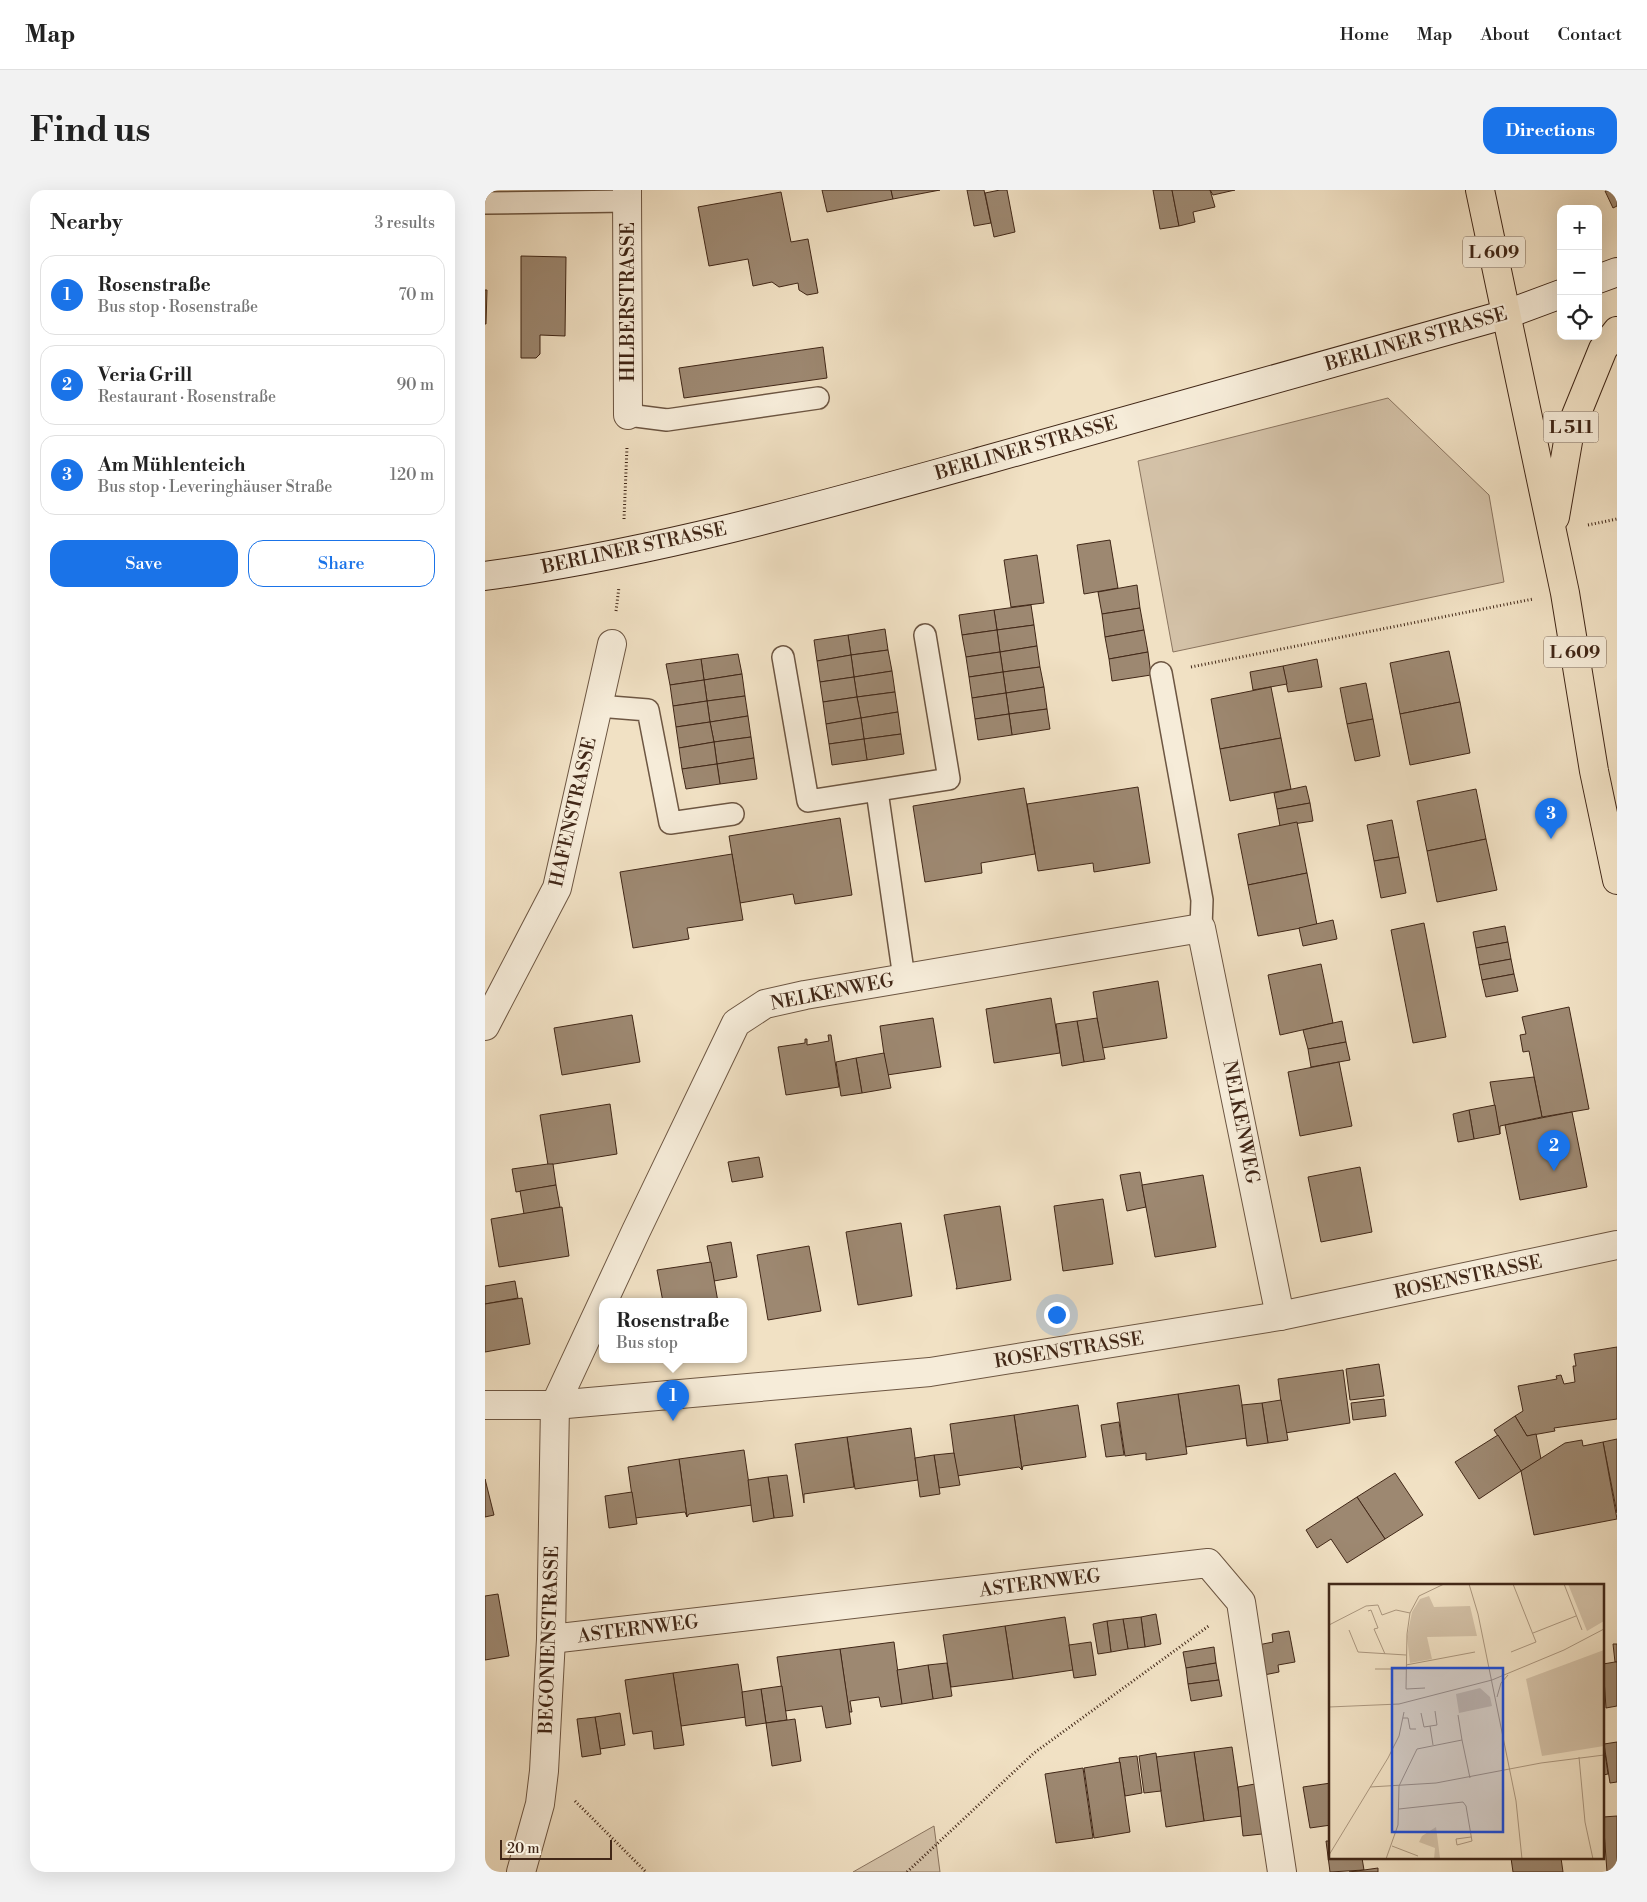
<!DOCTYPE html>
<html lang="en">
<head>
<meta charset="utf-8">
<style>
	:root { --surface:#fff; --page:#f2f2f2; --text:#222; --muted:#767676; --line:#e0e0e0; --accent:#1a73e8 }
	body { margin:0; font-family:"Libre Bodoni",serif; background:var(--page); color:var(--text) }
	.controls { position:absolute; right:15px; top:15px; display:grid; overflow:hidden; border-radius:10px; box-shadow:0 5px 20px #0002 }
	.controls button { width:45px; height:45px; display:grid; place-items:center; padding:0; border:0; border-bottom:1px solid var(--line); background:var(--surface); color:var(--text); font:25px sans-serif }
	.scale { position:absolute; left:15px; bottom:12px; width:112px; box-sizing:border-box; padding-left:5px; border:2px solid #412717; border-top:0; font-size:14px; line-height:18px; white-space:nowrap; color:#412717; -webkit-text-stroke:4px #f6ecd9; paint-order:stroke }
	.you { position:absolute; left:571px; top:1124px; width:18px; height:18px; margin:-12px; border:4px solid #fff; border-radius:50%; background:#1a73e8; box-shadow:0 0 0 8px #1a73e833 }
	.badge { display:grid; place-items:center; width:32px; height:32px; border-radius:50%; background:var(--accent); color:#fff; font-size:16px; font-weight:700 }
	.pin { position:absolute; translate:-50% -41px; filter:drop-shadow(0 1px 2px #0008) }
	.pin::after { content:''; position:absolute; top:26px; width:18px; height:15px; background:inherit; clip-path:polygon(0 0,100% 0,50% 100%) }
	.popup { position:absolute; left:114px; top:1108px; width:148px; height:65px; box-sizing:border-box; display:grid; place-content:center; border-radius:10px; background:var(--surface); filter:drop-shadow(0 1px 4px #0005); font-size:16px; white-space:nowrap; color:var(--muted) }
	.popup b { font-size:19px; color:var(--text) }
	.popup::after { content:''; position:absolute; left:50%; top:100%; margin-left:-10px; border:10px solid transparent; border-top-color:var(--surface) }
	.list { margin:0; padding:0; list-style:none }
	h2 { display:flex; justify-content:space-between; align-items:center; height:65px; margin:0; padding:0 20px; font-size:21px }
	h2 small { font-size:16px; font-weight:400; color:var(--muted) }
	.list li { display:grid; grid-template-columns:32px 1fr auto; gap:15px; align-items:center; box-sizing:border-box; height:80px; margin:0 10px 10px; padding:0 10px; border:1px solid var(--line); border-radius:15px }
	.list b { display:block; font-size:19px; white-space:nowrap }
	.list p { margin:0; font-size:16px; white-space:nowrap; color:var(--muted) }
	.list em { font-size:16px; font-style:normal; color:var(--muted) }
	.actions { display:flex; gap:10px; padding:15px 20px }
	.actions a { flex:1; padding:11px 0; border:1px solid var(--accent); border-radius:15px; text-align:center; font-size:18px; color:var(--accent) }
	.actions .main { background:var(--accent); color:#fff }
	.icon { flex:none; width:28px; height:28px; fill:none; stroke:currentColor; stroke-width:2; stroke-linecap:round; stroke-linejoin:round }
	.map { position:relative; flex:none; width:1132px; height:1682px; overflow:hidden; border-radius:15px }
	header { display:flex; align-items:center; gap:30px; box-sizing:border-box; height:70px; padding:0 25px; background:var(--surface); border-bottom:1px solid var(--line) }
	header strong { font-size:24px }
	nav { display:flex; gap:28px; margin-inline-start:auto; font-size:18px }
	.intro { display:flex; align-items:center; justify-content:space-between; box-sizing:border-box; height:120px; padding:0 30px }
	h1 { margin:0; font-size:35px }
	.button { padding:12px 22px; border-radius:15px; background:var(--accent); color:#fff; font-size:18px; font-weight:700 }
	main { display:flex; gap:30px; padding:0 30px }
	aside { flex:1; background:var(--surface); border-radius:15px; box-shadow:0 5px 20px #0002 }
	.map>svg:first-child { display:block }
</style>
</head>
<body>
<header>
<strong>Map</strong>
<nav><a>Home</a><a>Map</a><a>About</a><a>Contact</a></nav>
</header>
<div class="intro"><h1>Find us</h1><a class="button">Directions</a></div>
<main>
<aside>
<h2>Nearby<small>3 results</small></h2>
<ul class="list">
<li><span class="badge">1</span><div><b>Rosenstraße</b><p>Bus stop · Rosenstraße</p></div><em>70 m</em></li>
<li><span class="badge">2</span><div><b>Veria Grill</b><p>Restaurant · Rosenstraße</p></div><em>90 m</em></li>
<li><span class="badge">3</span><div><b>Am Mühlenteich</b><p>Bus stop · Leveringhäuser Straße</p></div><em>120 m</em></li>
</ul>
<div class="actions"><a class="main">Save</a><a>Share</a></div>
</aside>
<div class="map">
<svg width="1132" height="1682" viewBox="0 0 1132 1682">
	<rect width="100%" height="100%" fill="#f1e1c4"/>
	<filter id="stains"><feTurbulence type="fractalNoise" baseFrequency=".004" numOctaves="4"/><feColorMatrix values="0 0 0 0 .2 0 0 0 0 .09 0 0 0 0 .02 0 0 0 .5 -.17"/></filter>
	<radialGradient id="worn" r=".72"><stop offset=".6" stop-color="#630" stop-opacity="0"/><stop offset="1" stop-color="#630" stop-opacity=".3"/></radialGradient>
	<g fill="#d3c1a7" stroke="#8a745f">
		<path d="M903,208L1004,305L1019,392L688,462L653,271Z"/>
		<path d="M449,1636L455,1682H368Z"/>
	</g>
	<g fill="#9d8871" stroke="#412717">
		<path d="M337,0H406L408,9L342,22Z"/>
		<path d="M406,0H455L408,9Z"/>
		<path d="M482,0H499L506,33L489,36Z"/>
		<path d="M515,0H522L530,42L509,47L500,3Z"/>
		<path d="M668,0H687L694,36L675,39Z"/>
		<path d="M687,0H725L730,17L708,22L710,32L694,36Z"/>
		<path d="M725,0H750L728,5Z"/>
		<path d="M1132,0V16L1128,18L1120,1Z"/>
		<path d="M296,2L306,52L323,49L333,103L322,105L314,100L313,93L294,97L287,92L268,96L263,69L224,76L213,17Z"/>
		<path d="M36,66L81,67L80,146L55,145V164L51,168H36Z"/>
		<path d="M0,100H2L1,134H0Z"/>
		<path d="M338,157L342,188L199,208L194,178Z"/>
		<path d="M625,350L633,398L599,404L592,355Z"/>
		<path d="M552,365L559,413L526,417L519,370Z"/>
		<path d="M652,395L655,418L617,424L613,402Z"/>
		<path d="M546,415L549,435L512,440L509,420Z"/>
		<path d="M655,418L659,440L620,447L617,424Z"/>
		<path d="M509,420L512,440L477,445L474,425Z"/>
		<path d="M549,435L552,456L515,462L512,440Z"/>
		<path d="M400,439L403,460L366,465L363,445Z"/>
		<path d="M512,440L515,462L481,467L477,445Z"/>
		<path d="M659,440L663,462L624,469L620,447Z"/>
		<path d="M363,445L366,465L332,471L329,450Z"/>
		<path d="M552,456L555,477L518,482L515,462Z"/>
		<path d="M403,460L407,481L369,487L366,465Z"/>
		<path d="M964,461L975,512L915,524L905,473Z"/>
		<path d="M515,462L518,482L484,487L481,467Z"/>
		<path d="M663,462L666,485L627,491L624,469Z"/>
		<path d="M253,464L257,484L219,490L216,469Z"/>
		<path d="M366,465L369,487L335,492L332,471Z"/>
		<path d="M216,469L219,490L185,495L181,474Z"/>
		<path d="M832,469L837,497L803,502L798,476Z"/>
		<path d="M798,476L802,494L768,500L765,482Z"/>
		<path d="M555,477L559,497L521,503L518,482Z"/>
		<path d="M407,481L410,502L372,507L369,487Z"/>
		<path d="M518,482L521,503L487,508L484,487Z"/>
		<path d="M257,484L260,506L222,511L219,490Z"/>
		<path d="M369,487L372,507L338,512L335,492Z"/>
		<path d="M219,490L222,511L188,516L185,495Z"/>
		<path d="M881,493L888,529L862,534L855,498Z"/>
		<path d="M559,497L562,519L524,524L521,503Z"/>
		<path d="M786,497L796,548L735,559L726,509Z"/>
		<path d="M410,502L413,522L376,528L372,507Z"/>
		<path d="M521,503L524,524L490,529L487,508Z"/>
		<path d="M260,506L263,526L225,532L222,511Z"/>
		<path d="M372,507L376,528L341,534L338,512Z"/>
		<path d="M222,511L225,532L191,537L188,516Z"/>
		<path d="M975,512L985,563L925,575L915,524Z"/>
		<path d="M562,519L565,539L527,545L524,524Z"/>
		<path d="M413,522L416,544L379,549L376,528Z"/>
		<path d="M524,524L527,545L493,550L490,529Z"/>
		<path d="M263,526L266,547L229,552L225,532Z"/>
		<path d="M376,528L379,549L344,554L341,534Z"/>
		<path d="M888,529L895,566L870,571L862,534Z"/>
		<path d="M225,532L229,552L194,558L191,537Z"/>
		<path d="M416,544L419,564L382,570L379,549Z"/>
		<path d="M266,547L269,568L232,574L229,552Z"/>
		<path d="M796,548L806,599L745,611L735,559Z"/>
		<path d="M379,549L382,570L347,575L344,554Z"/>
		<path d="M229,552L232,574L197,579L194,558Z"/>
		<path d="M269,568L272,589L235,594L232,574Z"/>
		<path d="M232,574L235,594L201,599L197,579Z"/>
		<path d="M821,596L825,613L792,619L789,603Z"/>
		<path d="M653,597L665,673L609,682L608,673L553,681L542,614Z"/>
		<path d="M539,598L550,664L496,673L497,683L440,692L428,616Z"/>
		<path d="M991,599L1001,649L942,661L932,611Z"/>
		<path d="M825,613L828,631L795,636L792,619Z"/>
		<path d="M355,628L367,705L310,714L308,704L255,713L244,646Z"/>
		<path d="M907,630L914,667L889,671L882,635Z"/>
		<path d="M812,632L822,683L763,695L753,644Z"/>
		<path d="M1001,649L1012,700L952,712L942,661Z"/>
		<path d="M247,664L258,730L202,738L204,749L148,758L135,682Z"/>
		<path d="M914,667L921,703L896,708L889,671Z"/>
		<path d="M822,683L832,735L773,746L763,695Z"/>
		<path d="M848,730L852,749L818,756L814,738Z"/>
		<path d="M939,733L961,847L928,853L906,740Z"/>
		<path d="M1020,736L1023,752L991,758L988,742Z"/>
		<path d="M1023,752L1026,769L994,775L991,758Z"/>
		<path d="M1026,769L1029,784L997,790L994,775Z"/>
		<path d="M836,774L848,833L795,845L783,785Z"/>
		<path d="M1029,784L1033,801L1001,807L997,790Z"/>
		<path d="M673,791L682,848L617,858L608,802Z"/>
		<path d="M566,808L575,863L509,873L501,819Z"/>
		<path d="M1084,817L1104,919L1057,927L1044,861L1038,862L1035,845L1041,844L1037,827Z"/>
		<path d="M147,825L155,872L77,885L69,838Z"/>
		<path d="M448,828L456,877L402,885L395,836Z"/>
		<path d="M612,828L620,869L599,872L592,831Z"/>
		<path d="M592,831L599,872L577,876L571,834Z"/>
		<path d="M857,831L861,852L823,859L818,840Z"/>
		<path d="M343,845H346L354,897L301,905L293,857L320,853V849H322V855L344,851Z"/>
		<path d="M861,852L865,870L826,877L823,859Z"/>
		<path d="M399,863L406,898L377,903L371,868Z"/>
		<path d="M371,868L377,903L356,906L351,872Z"/>
		<path d="M854,872L867,936L815,946L803,882Z"/>
		<path d="M1049,887L1057,927L1015,936V944L1005,892Z"/>
		<path d="M125,914L132,964L63,975L55,925Z"/>
		<path d="M1010,915L1015,944L989,949L984,920Z"/>
		<path d="M984,920L989,949L973,952L968,924Z"/>
		<path d="M1087,922L1102,997L1035,1010L1020,935Z"/>
		<path d="M274,967L278,987L247,992L243,972Z"/>
		<path d="M63,974H68L71,995L31,1002L27,979Z"/>
		<path d="M875,977L887,1042L836,1052L823,987Z"/>
		<path d="M655,982L661,1017L642,1021L635,985Z"/>
		<path d="M718,985L731,1057L670,1067L657,995Z"/>
		<path d="M71,995L75,1017L39,1024L35,1001Z"/>
		<path d="M618,1009L628,1074L578,1081L569,1016Z"/>
		<path d="M515,1016L526,1090L471,1099L472,1097L459,1025Z"/>
		<path d="M77,1017L84,1066L14,1077L6,1029Z"/>
		<path d="M416,1033L427,1106L373,1115L361,1042Z"/>
		<path d="M246,1052L252,1087L229,1091L222,1056Z"/>
		<path d="M324,1056L336,1121L283,1130L272,1065Z"/>
		<path d="M226,1072L233,1112H178L172,1080Z"/>
		<path d="M30,1091L33,1108L0,1114V1096Z"/>
		<path d="M37,1108L45,1154L0,1162V1114Z"/>
		<path d="M1132,1157V1229L1069,1238L1070,1241L1042,1246L1030,1226L1038,1221L1033,1196L1072,1189L1071,1186L1076,1185L1079,1194L1090,1192L1088,1176H1091L1089,1164Z"/>
		<path d="M894,1174L899,1206L865,1210L861,1179Z"/>
		<path d="M858,1180L865,1233L800,1243L793,1189Z"/>
		<path d="M754,1195L762,1248L701,1257L693,1204Z"/>
		<path d="M693,1204L702,1264L661,1270V1263L640,1266L632,1213Z"/>
		<path d="M899,1209L901,1226L868,1230L866,1213Z"/>
		<path d="M796,1210L803,1250L783,1253L777,1213Z"/>
		<path d="M777,1213L783,1253L762,1256L757,1215Z"/>
		<path d="M593,1215L601,1267L538,1276L537,1280L529,1225Z"/>
		<path d="M529,1225L537,1280L534,1277L472,1286L465,1234Z"/>
		<path d="M1030,1226L1042,1246L1051,1244L1056,1269L1036,1281L1009,1240Z"/>
		<path d="M634,1232L639,1265L621,1267L616,1235Z"/>
		<path d="M426,1238L433,1290L370,1299L362,1247Z"/>
		<path d="M1013,1245L1036,1281L994,1309L970,1272Z"/>
		<path d="M362,1247L369,1297L319,1304V1313L310,1254Z"/>
		<path d="M1132,1249V1323L1118,1252Z"/>
		<path d="M1097,1250L1098,1256L1118,1252L1132,1329L1049,1345L1036,1281L1080,1253Z"/>
		<path d="M259,1260L267,1315L204,1324L202,1327L194,1269Z"/>
		<path d="M469,1263L475,1295L454,1298L449,1265Z"/>
		<path d="M449,1265L455,1304L435,1307L430,1268Z"/>
		<path d="M194,1269L202,1327L200,1322L150,1328L143,1277Z"/>
		<path d="M910,1283L938,1325L900,1349L872,1307Z"/>
		<path d="M302,1285L308,1326L289,1328L283,1287Z"/>
		<path d="M283,1287L289,1328L268,1332L263,1290Z"/>
		<path d="M0,1289L9,1325L0,1327Z"/>
		<path d="M147,1302L152,1334L124,1338L120,1306Z"/>
		<path d="M872,1307L900,1349L862,1373L846,1349L832,1358L821,1340Z"/>
		<path d="M13,1404L24,1466L0,1470V1406Z"/>
		<path d="M671,1424L676,1454L660,1457L656,1427Z"/>
		<path d="M580,1427L588,1480L528,1489L520,1436Z"/>
		<path d="M656,1427L660,1457L643,1459L638,1429Z"/>
		<path d="M638,1429L643,1459L626,1462L622,1431Z"/>
		<path d="M622,1431L626,1462L613,1464L608,1434Z"/>
		<path d="M520,1436L528,1489L466,1497L458,1445Z"/>
		<path d="M804,1441L810,1472L793,1475L794,1482L779,1485L773,1455L788,1452L787,1444Z"/>
		<path d="M409,1452L417,1514L396,1517L394,1507L365,1511L367,1522H364L355,1459Z"/>
		<path d="M606,1452L611,1485L589,1488L584,1455Z"/>
		<path d="M1128,1454H1132V1472H1130Z"/>
		<path d="M729,1457L731,1473L701,1478L698,1462Z"/>
		<path d="M355,1459L366,1534L341,1538L337,1516L300,1521L292,1467Z"/>
		<path d="M1130,1472H1132V1516L1121,1518L1118,1474Z"/>
		<path d="M462,1473L467,1506L448,1509L443,1475Z"/>
		<path d="M731,1473L734,1490L703,1494L701,1478Z"/>
		<path d="M253,1474L261,1527L196,1536L188,1483Z"/>
		<path d="M443,1475L448,1509L417,1514L412,1480Z"/>
		<path d="M188,1483L199,1555L169,1559L167,1541L148,1544L140,1490Z"/>
		<path d="M734,1490L737,1506L706,1511L703,1494Z"/>
		<path d="M297,1496L302,1530L281,1533L276,1499Z"/>
		<path d="M276,1499L281,1533L261,1536L257,1502Z"/>
		<path d="M135,1523L140,1555L115,1559L110,1527Z"/>
		<path d="M110,1527L116,1564L97,1567L92,1529Z"/>
		<path d="M310,1529L316,1571L287,1576L281,1533Z"/>
		<path d="M1132,1552V1592L1125,1593L1119,1554Z"/>
		<path d="M747,1557L757,1626L719,1631L709,1562Z"/>
		<path d="M709,1562L719,1631L681,1637L671,1567Z"/>
		<path d="M671,1563L676,1601L659,1603L654,1566Z"/>
		<path d="M1118,1563H1120L1123,1584L1118,1585Z"/>
		<path d="M652,1566L657,1603L640,1606L634,1568Z"/>
		<path d="M635,1572L645,1642L609,1648L599,1578Z"/>
		<path d="M598,1578L608,1648L571,1653L560,1584Z"/>
		<path d="M846,1593V1635L825,1638L818,1597Z"/>
		<path d="M770,1594L777,1644L758,1646L753,1597Z"/>
		<path d="M1132,1626V1682H1122L1118,1627Z"/>
		<path d="M841,1651H846V1668H877L879,1680L845,1682Z"/>
		<path d="M1026,1668H1076L1078,1682H1028Z"/>
		<path d="M893,1678V1682H864L879,1680Z"/>
	</g>
	<g fill="none" stroke-linecap="round" stroke-linejoin="round">
		<g stroke="#6d5642" stroke-width="24">
			<g id="service">
				<path d="M0,13L142,11"/>
				<path d="M143,225L182,230L333,208"/>
				<path d="M298,467L323,611L464,589L440,445"/>
				<path d="M676,483L717,710L716,738"/>
				<path d="M113,516L163,520L185,633L248,624"/>
				<path d="M392,601L419,788"/>
			</g>
		</g>
		<g stroke="#6d5642" stroke-width="30">
			<g id="minor">
				<path d="M142,0L143,225"/>
				<path d="M0,836L72,698L127,454"/>
				<path d="M0,1215H70L445,1182L795,1126L1132,1055"/>
				<path d="M66,1449L723,1373L756,1412L797,1682"/>
				<path d="M36,1682L55,1614L59,1581L66,1449L70,1215L151,1041L251,833L280,814L320,805L716,738L795,1126"/>
			</g>
		</g>
		<g stroke="#412717" stroke-width="30">
			<g id="secondary">
				<path d="M1113,89L1132,82"/>
				<path d="M0,386C170,363 336,316 501,270C675,221 848,173 1022,124L1076,104"/>
			</g>
		</g>
		<g stroke="#412717" stroke-width="30">
			<g id="primary">
				<path d="M995,0L1080,403L1109,581L1132,690"/>
				<path d="M1070,327L1085,240L1118,159L1132,141"/>
			</g>
		</g>
		<g stroke="#412717" stroke-width="3" stroke-dasharray="1 2.5" stroke-linecap="butt">
			<path d="M139,329L142,257"/>
			<path d="M1103,335L1132,329"/>
			<path d="M131,421L134,397"/>
			<path d="M706,477L1048,409"/>
			<path d="M90,1611L161,1682"/>
			<path d="M422,1682L549,1563L725,1435"/>
		</g>
		<use href="#service" stroke="#f6ecd9" stroke-width="21"/>
		<use href="#minor" stroke="#f6ecd9" stroke-width="28"/>
		<use href="#secondary" stroke="#f6ecd9" stroke-width="28"/>
		<use href="#primary" stroke="#f1e1c4" stroke-width="28"/>
	</g>
	<g text-anchor="middle" dominant-baseline="central" stroke-width="4.5" stroke-linejoin="round" paint-order="stroke">
		<g fill="#f6ecd9" stroke="#776251" stroke-width="1">
			<rect x="978" y="46.5" width="62" height="31" rx="4"/>
			<rect x="1058.5" y="221.5" width="55" height="31" rx="4"/>
			<rect x="1059" y="446.5" width="62" height="31" rx="4"/>
		</g>
		<g font-size="18" font-weight="bold" fill="#412717">
			<text x="1009" y="62">L 609</text>
			<text x="1086" y="237">L 511</text>
			<text x="1090" y="462">L 609</text>
		</g>
		<g font-size="19" fill="#412717" stroke="#f6ecd9">
			<text transform="translate(143 112) rotate(-90)">HILBERSTRASSE</text>
			<text transform="translate(931 149) rotate(-16)">BERLINER STRASSE</text>
			<text transform="translate(541 258) rotate(-16)">BERLINER STRASSE</text>
			<text transform="translate(149 358) rotate(-12)">BERLINER STRASSE</text>
			<text transform="translate(88 622) rotate(-77)">HAFENSTRASSE</text>
			<text transform="translate(347 802) rotate(-11)">NELKENWEG</text>
			<text transform="translate(756 932) rotate(79)">NELKENWEG</text>
			<text transform="translate(983 1087) rotate(-12)">ROSENSTRASSE</text>
			<text transform="translate(584 1160) rotate(-9)">ROSENSTRASSE</text>
			<text transform="translate(555 1393) rotate(-7)">ASTERNWEG</text>
			<text transform="translate(153 1439) rotate(-7)">ASTERNWEG</text>
			<text transform="translate(64 1450) rotate(-88)">BEGONIENSTRASSE</text>
		</g>
	</g>
	<g transform="translate(844 1394)">
		<rect width="275" height="275" fill="#f1e1c4"/>
		<path d="M239,0H275V37L258,47ZM100,12L105,23L141,22L148,52L98,53L103,75L81,79L78,53L83,28L91,15ZM275,66V162L213,172L197,95ZM151,104L161,113L163,122L130,129L127,110ZM107,243L111,274L119,275H105L106,264L90,258L93,252Z" fill="#d3c1a7"/>
		<path fill="none" stroke="#ab977f" stroke-width="1" d="M140,0L149,30L187,217L193,275M235,0L253,46M39,27L42,26L49,44L45,45L56,70M0,41L37,22L49,21L53,31L67,26L81,29M20,46L29,68L77,71M204,49L247,32M182,68L207,58L184,0M77,81L146,68M46,85H77M96,104L77,105L78,50L81,29L90,12L115,0M168,113L172,99L179,91M0,123L70,120L163,96L235,66L275,45M92,129L95,143L108,141L106,127M129,131L133,156M74,134H79L81,145H87M101,142L104,161M250,173L256,238L264,275M41,203L107,199L212,179L275,171M70,225L134,218L137,222L143,257L128,261L127,255L142,253M63,262L89,272M0,271L59,174L70,152L75,128M57,275L69,241L70,202L88,165L133,156L141,194"/>
		<path fill="#1d4ed8" fill-opacity="0.15" stroke="#1d4ed8" stroke-width="2.5" d="M63,84H174V248H63Z"/>
		<rect width="275" height="275" fill="none" stroke="#412717" stroke-width="2.5"/>
	</g>
	<rect width="100%" height="100%" filter="url(#stains)"/>
	<rect width="100%" height="100%" fill="url(#worn)"/>
</svg>
<div class="controls">
<button>+</button>
<button>−</button>
<button><svg class="icon" aria-label="locate" viewBox="0 0 24 24"><circle cx="12" cy="12" r="6"/><path d="M12 2v4M12 18v4M2 12h4M18 12h4"/></svg></button>
</div>
<div class="scale">20 m</div>
<div class="you"></div>
<div class="pin badge" style="left:188px;top:1231px">1</div>
<div class="popup"><b>Rosenstraße</b>Bus stop</div>
<div class="pin badge" style="left:1069px;top:981px">2</div>
<div class="pin badge" style="left:1066px;top:649px">3</div>
</div>
</main>
</body>
</html>
